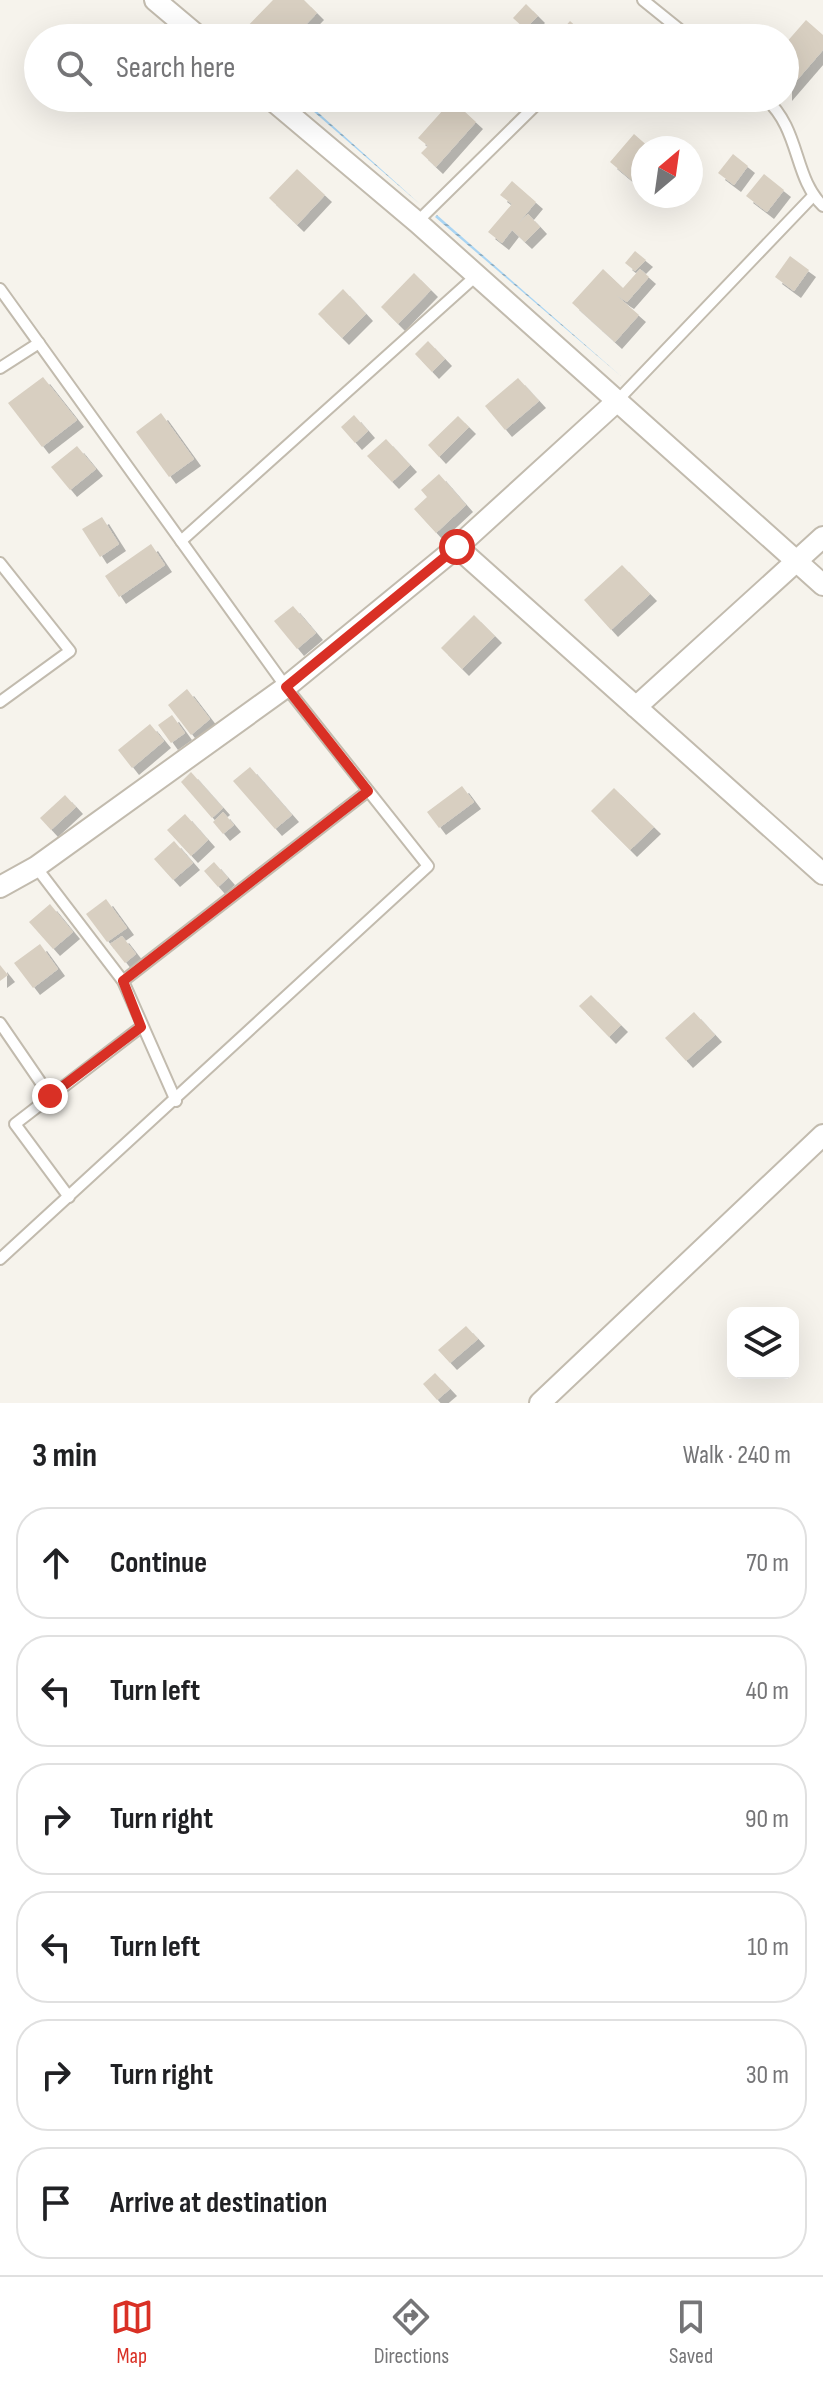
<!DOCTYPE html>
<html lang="en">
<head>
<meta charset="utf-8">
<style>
	:root { --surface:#fff; --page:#f2f2f2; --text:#202124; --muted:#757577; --line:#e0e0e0; --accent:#d93025 }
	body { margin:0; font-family:"Sofia Sans Condensed",sans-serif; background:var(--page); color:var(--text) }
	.controls { position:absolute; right:24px; bottom:24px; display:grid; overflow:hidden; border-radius:16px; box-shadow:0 8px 32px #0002 }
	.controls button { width:72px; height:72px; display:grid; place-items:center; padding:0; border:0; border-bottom:2px solid var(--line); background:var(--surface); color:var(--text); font:40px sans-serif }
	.compass { position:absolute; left:631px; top:136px; width:72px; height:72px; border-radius:50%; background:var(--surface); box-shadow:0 8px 32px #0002; rotate:29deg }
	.stop { position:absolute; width:24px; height:24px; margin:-18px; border:6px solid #d93025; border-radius:50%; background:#fff }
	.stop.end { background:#d93025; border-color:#fff; box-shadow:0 2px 8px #0008 }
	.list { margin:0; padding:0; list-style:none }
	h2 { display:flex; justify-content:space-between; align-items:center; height:104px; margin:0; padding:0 32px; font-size:34px }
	h2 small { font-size:26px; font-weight:400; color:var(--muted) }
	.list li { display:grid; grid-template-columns:52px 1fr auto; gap:24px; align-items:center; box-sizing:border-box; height:112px; margin:0 16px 16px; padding:0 16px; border:2px solid var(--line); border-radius:32px }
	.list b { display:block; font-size:30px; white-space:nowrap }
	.list em { font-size:26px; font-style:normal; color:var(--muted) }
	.icon { flex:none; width:44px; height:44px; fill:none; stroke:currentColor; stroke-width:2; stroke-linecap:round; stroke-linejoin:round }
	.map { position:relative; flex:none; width:823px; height:1403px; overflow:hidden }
	.search { position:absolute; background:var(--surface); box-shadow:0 8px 32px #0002; left:24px; right:24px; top:24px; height:88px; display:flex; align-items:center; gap:20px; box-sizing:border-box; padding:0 28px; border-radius:44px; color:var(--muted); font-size:30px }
	.sheet { height:872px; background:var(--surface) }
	nav { display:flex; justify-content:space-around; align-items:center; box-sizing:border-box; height:112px; border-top:2px solid var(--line); background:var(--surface); font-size:22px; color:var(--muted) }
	nav a { display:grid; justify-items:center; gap:4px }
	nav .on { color:var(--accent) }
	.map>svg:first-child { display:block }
</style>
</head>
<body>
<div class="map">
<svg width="823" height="1403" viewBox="0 0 823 1403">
	<defs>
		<pattern id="water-rules" width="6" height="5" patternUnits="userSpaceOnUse" patternTransform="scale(2)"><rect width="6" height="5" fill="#a9d4f2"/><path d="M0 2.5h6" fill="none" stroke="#8caec5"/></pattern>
		<filter id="shadow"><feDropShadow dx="7" dy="7" stdDeviation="0" flood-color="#0004"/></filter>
	</defs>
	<rect width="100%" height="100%" fill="#f6f3ec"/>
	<g fill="url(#water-rules)">
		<path d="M298,98H302L421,205Z"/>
		<path d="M437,215L622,377L435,217Z"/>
	</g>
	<g fill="#d8cfc1" filter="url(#shadow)">
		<path d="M273,0H304L317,13L293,38H242L239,35Z"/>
		<path d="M526,4L538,16L525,29L513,18Z"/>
		<path d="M806,20L823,35V50L785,94V44Z"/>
		<path d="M570,21L589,38H555Z"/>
		<path d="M452,100L476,122L436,167L421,153L428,146L418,138Z"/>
		<path d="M634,134L650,148H643V172L634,182L610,162Z"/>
		<path d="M733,154L748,166L734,185L718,173Z"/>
		<path d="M297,169L325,195L297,225L269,198Z"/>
		<path d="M764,174L784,190L767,212L746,196Z"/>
		<path d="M512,181L536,202L517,225L528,214L540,227L525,242L512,230L502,243L488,232L512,204L500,195Z"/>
		<path d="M635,251L646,260L635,271L625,263Z"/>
		<path d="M790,256L809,270L794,291L775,277Z"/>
		<path d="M603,269L623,288L640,269L649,277L627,302L616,295L639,315L615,342L572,303Z"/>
		<path d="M414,273L431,290L398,324L381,307Z"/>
		<path d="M343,289L366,314L342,338L318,314Z"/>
		<path d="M428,341L445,359L432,372L415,354Z"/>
		<path d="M43,377L77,420L42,447L8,403Z"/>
		<path d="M518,378L539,401L505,430L485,406Z"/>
		<path d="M161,413L194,459L169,477L136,432Z"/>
		<path d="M354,415L368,431L355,443L341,427Z"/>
		<path d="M458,416L469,427L439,457L428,445Z"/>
		<path d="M386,439L410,465L392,482L367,456Z"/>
		<path d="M77,446L96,469L70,490L51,467Z"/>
		<path d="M439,474L466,505L436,533L414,509L427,497L421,490Z"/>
		<path d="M102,517L119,544L100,557L82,529Z"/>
		<path d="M151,544L165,565L119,597L105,576Z"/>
		<path d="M622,565L650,594L611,630L584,600Z"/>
		<path d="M293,606L316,633L297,649L274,621Z"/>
		<path d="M474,615L495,636L462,669L441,648Z"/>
		<path d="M187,689L210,719L191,735L168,705Z"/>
		<path d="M172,715L185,733L171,743L158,725Z"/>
		<path d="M150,724L164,741L132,768L118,750Z"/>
		<path d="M250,767L292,815L275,829L233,781Z"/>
		<path d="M191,772L223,808L212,818L181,782Z"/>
		<path d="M462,786L474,802L439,828L427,812Z"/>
		<path d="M614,788L654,827L630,850L591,811Z"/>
		<path d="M65,795L76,807L51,830L40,818Z"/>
		<path d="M223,812L234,825L223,834L213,822Z"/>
		<path d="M185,814L208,840L191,856L167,830Z"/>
		<path d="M174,841L193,863L173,880L154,859Z"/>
		<path d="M214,862L228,878L218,887L204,871Z"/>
		<path d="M106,899L127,928L107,942L86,914Z"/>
		<path d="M50,904L73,932L53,949L29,922Z"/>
		<path d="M122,936L136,954L125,963L110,944Z"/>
		<path d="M40,944L58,969L33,988L14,963Z"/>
		<path d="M0,965L8,975L0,981Z"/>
		<path d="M591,995L621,1025L609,1037L579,1006Z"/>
		<path d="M694,1012L715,1035L686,1061L665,1038Z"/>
		<path d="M466,1326L478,1339L450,1363L438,1350Z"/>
		<path d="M435,1373L450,1389L437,1400L423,1384Z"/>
	</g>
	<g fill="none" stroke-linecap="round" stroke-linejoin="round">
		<g stroke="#c2bbae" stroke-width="14">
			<g id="service">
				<path d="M643,0L690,38"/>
				<path d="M765,98C801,130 793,177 823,206"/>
				<path d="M417,222L543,98"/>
				<path d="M0,289L286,687L428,866L0,1259"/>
				<path d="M0,368L39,343"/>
				<path d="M616,402L813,196"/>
				<path d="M181,541L477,275"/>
				<path d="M0,563L70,651L0,702"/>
				<path d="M36,867L123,981L176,1101"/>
				<path d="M123,981L368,791"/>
				<path d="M0,1023L50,1096"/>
				<path d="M69,1197L15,1124L141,1027"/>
			</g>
		</g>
		<g stroke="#c2bbae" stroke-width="24">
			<g id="minor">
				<path d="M155,0L200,38"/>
				<path d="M270,98L417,222L823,585"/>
				<path d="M457,547L823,874"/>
				<path d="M636,707L823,537"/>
				<path d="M0,887L36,867L286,687L457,547L616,402"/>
				<path d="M540,1403L823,1135"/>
			</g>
		</g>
		<use href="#service" stroke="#fff" stroke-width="10"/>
		<use href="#minor" stroke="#fff" stroke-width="20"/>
	</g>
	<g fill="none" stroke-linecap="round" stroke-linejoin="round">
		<path stroke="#d93025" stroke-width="10" d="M50,1096L141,1027L123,981L368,791L286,687L457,547"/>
	</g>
</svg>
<div class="controls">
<button><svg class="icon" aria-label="layers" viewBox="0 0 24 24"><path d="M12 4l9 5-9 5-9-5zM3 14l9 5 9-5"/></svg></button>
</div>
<svg class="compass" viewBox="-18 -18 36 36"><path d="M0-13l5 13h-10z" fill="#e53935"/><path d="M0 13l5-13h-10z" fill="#757577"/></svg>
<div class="stop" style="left:457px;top:547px"></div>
<div class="stop end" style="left:50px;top:1096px"></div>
<div class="search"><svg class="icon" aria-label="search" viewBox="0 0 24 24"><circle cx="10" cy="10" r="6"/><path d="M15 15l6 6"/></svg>Search here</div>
</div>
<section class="sheet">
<h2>3 min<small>Walk · 240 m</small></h2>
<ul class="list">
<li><svg class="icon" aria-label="ahead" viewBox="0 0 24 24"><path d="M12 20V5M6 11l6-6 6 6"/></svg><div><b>Continue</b></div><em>70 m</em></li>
<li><svg class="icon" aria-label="left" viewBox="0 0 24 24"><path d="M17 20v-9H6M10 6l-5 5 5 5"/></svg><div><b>Turn left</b></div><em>40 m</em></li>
<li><svg class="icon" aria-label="right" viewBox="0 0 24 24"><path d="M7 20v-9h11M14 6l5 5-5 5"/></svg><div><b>Turn right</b></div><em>90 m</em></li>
<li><svg class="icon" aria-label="left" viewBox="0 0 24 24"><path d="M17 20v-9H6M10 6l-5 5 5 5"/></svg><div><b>Turn left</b></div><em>10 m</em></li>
<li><svg class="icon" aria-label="right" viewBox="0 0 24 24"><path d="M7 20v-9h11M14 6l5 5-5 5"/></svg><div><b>Turn right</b></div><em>30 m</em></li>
<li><svg class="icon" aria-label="arrive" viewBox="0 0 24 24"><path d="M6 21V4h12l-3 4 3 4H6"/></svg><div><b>Arrive at destination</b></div></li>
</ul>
</section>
<nav>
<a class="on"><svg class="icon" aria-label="map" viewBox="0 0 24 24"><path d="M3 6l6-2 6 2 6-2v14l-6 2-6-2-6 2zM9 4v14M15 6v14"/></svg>Map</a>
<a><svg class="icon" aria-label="directions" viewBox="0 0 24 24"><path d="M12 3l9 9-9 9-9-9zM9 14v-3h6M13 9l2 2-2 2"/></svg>Directions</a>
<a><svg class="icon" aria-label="saved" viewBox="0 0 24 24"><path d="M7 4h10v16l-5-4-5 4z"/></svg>Saved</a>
</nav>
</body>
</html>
